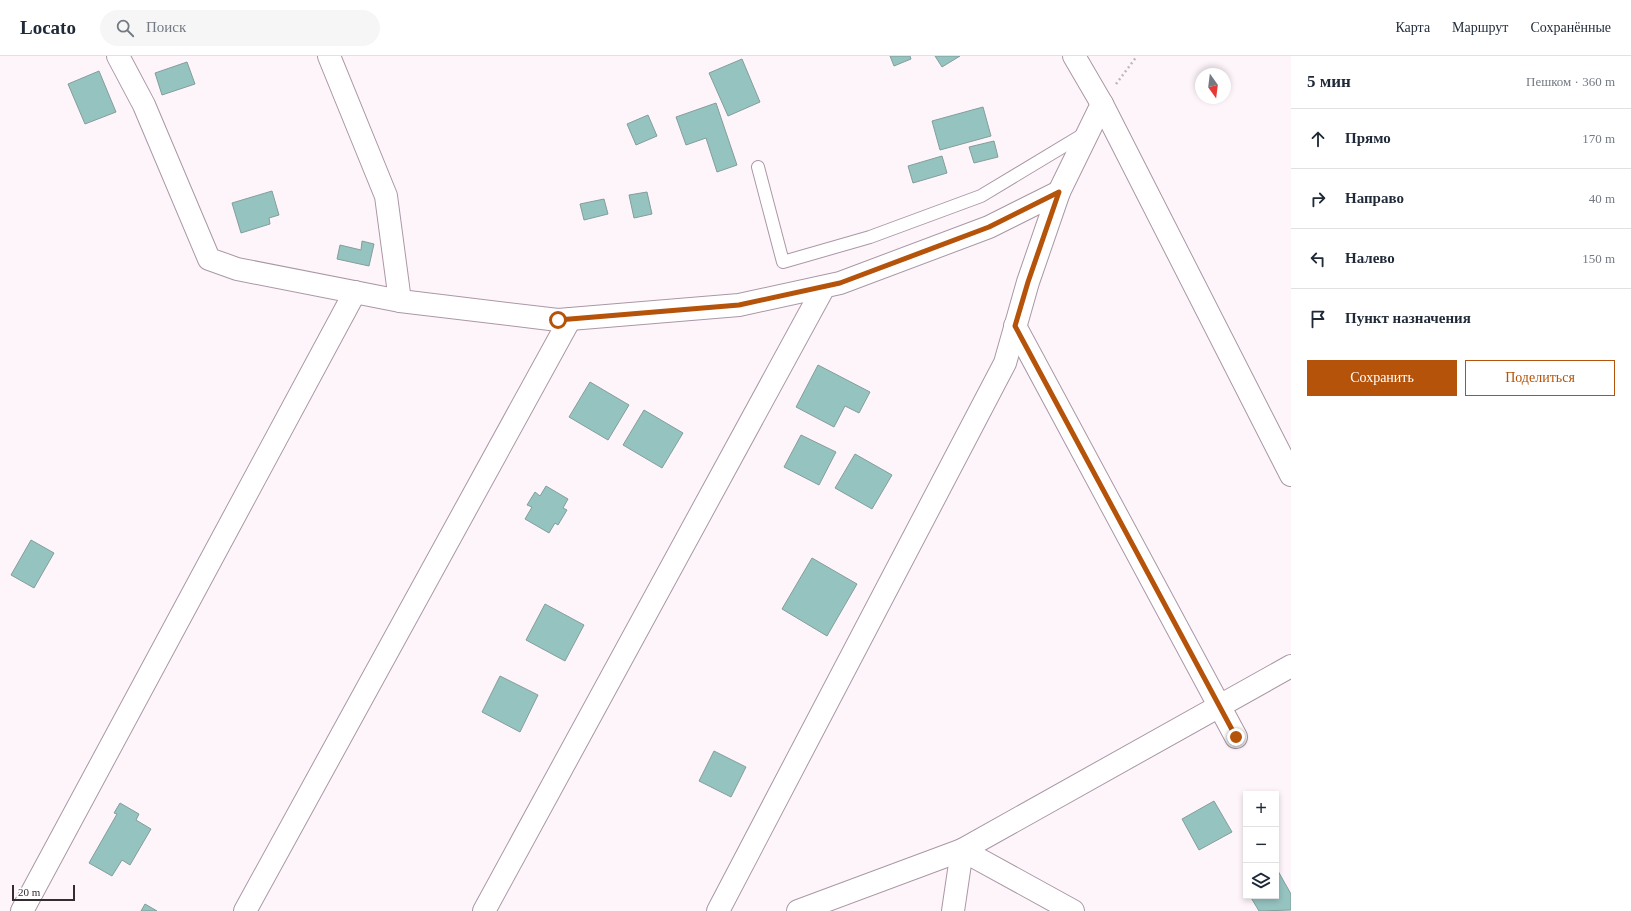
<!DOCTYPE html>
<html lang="ru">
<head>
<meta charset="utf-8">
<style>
	:root { --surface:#fff; --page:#f6f6f7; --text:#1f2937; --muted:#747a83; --line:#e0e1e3; --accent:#b45309 }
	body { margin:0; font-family:"Times New Roman",serif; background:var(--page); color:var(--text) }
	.controls { position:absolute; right:12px; bottom:12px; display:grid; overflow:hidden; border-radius:0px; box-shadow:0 2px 6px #0003 }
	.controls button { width:36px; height:36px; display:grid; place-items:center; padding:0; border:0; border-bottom:1px solid var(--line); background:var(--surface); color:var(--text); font:20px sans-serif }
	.compass { position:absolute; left:1195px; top:12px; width:36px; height:36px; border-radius:50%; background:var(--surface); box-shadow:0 2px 6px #0003; rotate:166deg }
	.scale { position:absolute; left:12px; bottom:10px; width:63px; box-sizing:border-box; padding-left:4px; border:2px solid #342c32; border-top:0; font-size:11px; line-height:14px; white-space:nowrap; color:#342c32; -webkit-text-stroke:3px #fff; paint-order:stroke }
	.stop { position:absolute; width:12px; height:12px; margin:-9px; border:3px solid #b45309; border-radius:50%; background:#fff }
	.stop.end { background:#b45309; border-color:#fff; box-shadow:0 1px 4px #0008 }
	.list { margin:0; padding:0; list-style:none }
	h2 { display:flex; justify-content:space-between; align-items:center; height:52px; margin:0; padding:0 16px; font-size:17px }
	h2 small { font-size:13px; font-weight:400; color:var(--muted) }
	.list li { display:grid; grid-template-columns:26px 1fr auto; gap:12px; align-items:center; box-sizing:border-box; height:60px; padding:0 16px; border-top:1px solid var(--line) }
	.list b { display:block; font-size:15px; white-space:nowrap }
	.list em { font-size:13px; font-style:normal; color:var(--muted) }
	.actions { display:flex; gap:8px; padding:12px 16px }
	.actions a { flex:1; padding:9px 0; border:1px solid var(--accent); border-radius:0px; text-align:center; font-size:14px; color:var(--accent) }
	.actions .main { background:var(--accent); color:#fff }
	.icon { flex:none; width:22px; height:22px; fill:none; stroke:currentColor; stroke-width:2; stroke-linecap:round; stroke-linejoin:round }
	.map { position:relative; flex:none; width:1291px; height:855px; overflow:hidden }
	header { display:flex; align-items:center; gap:24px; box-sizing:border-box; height:56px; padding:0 20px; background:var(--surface); border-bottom:1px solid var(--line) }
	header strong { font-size:19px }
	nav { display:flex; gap:22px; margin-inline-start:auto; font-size:14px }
	.search { width:280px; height:36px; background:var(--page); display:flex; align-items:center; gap:10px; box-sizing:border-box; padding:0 14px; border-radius:22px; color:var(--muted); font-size:15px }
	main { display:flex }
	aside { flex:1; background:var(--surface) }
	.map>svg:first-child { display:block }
</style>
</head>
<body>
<header>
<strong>Locato</strong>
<div class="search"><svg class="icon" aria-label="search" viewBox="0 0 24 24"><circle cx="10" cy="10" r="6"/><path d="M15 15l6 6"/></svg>Поиск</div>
<nav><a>Карта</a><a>Маршрут</a><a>Сохранённые</a></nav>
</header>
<main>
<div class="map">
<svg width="1291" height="855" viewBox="0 0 1291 855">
	<rect width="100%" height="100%" fill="#fef5fb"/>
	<g fill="#95c3bf" stroke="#839e9b">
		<path d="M890,0H910L911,3L894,10Z"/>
		<path d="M935,0H960L942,11Z"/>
		<path d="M742,3L760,46L728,60L709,17Z"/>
		<path d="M187,6L195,28L162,39L155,17Z"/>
		<path d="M99,15L116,56L85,68L68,28Z"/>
		<path d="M716,47L737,109L717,116L706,82L686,89L676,61Z"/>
		<path d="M983,51L991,80L940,94L932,65Z"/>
		<path d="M648,59L657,80L636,89L627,68Z"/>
		<path d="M994,85L998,101L974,107L969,91Z"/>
		<path d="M942,100L947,117L913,127L908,110Z"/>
		<path d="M272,135L279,159L269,162L270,168L241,177L232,147Z"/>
		<path d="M647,136L652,158L634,162L629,139Z"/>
		<path d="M604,143L608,158L584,164L580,148Z"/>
		<path d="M362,185L374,188L369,210L337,203L340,189L361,194Z"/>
		<path d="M818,309L870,336L859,357L845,350L834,371L796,351Z"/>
		<path d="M590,326L629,349L608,384L569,361Z"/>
		<path d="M644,354L683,377L662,412L623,389Z"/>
		<path d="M801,379L836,396L819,429L784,411Z"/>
		<path d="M855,398L892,419L872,453L835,432Z"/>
		<path d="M546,430L568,443L563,452L567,454L558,469L555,467L549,477L525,463L532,451L527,449L535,436L540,440Z"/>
		<path d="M31,484L54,497L34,532L11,519Z"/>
		<path d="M812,502L857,528L827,580L782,553Z"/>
		<path d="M545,548L584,569L565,605L526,584Z"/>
		<path d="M500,620L538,639L520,676L482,656Z"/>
		<path d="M714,695L746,711L731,741L699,725Z"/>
		<path d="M1214,745L1232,776L1199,794L1182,763Z"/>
		<path d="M120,747L139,758L136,764L151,773L130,809L122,804L112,820L89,807L117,758L114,757Z"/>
		<path d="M1278,815L1291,838V854L1259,855L1250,840H1276V816Z"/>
		<path d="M145,848L157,855H141Z"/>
	</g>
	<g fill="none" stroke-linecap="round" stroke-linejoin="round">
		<g stroke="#aa97a5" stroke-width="14">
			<path id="service" d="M758,111L783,206L870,181L981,140L1084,78"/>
		</g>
		<g stroke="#aa97a5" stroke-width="24">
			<g id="minor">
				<path d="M118,0L144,49L209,203L237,213L400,245L558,264L739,249L840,227L989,171L1059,136"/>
				<path d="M329,0L386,140L400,245"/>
				<path d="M1015,270L1236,681"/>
				<path d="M22,855L355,236"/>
				<path d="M245,855L570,263"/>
				<path d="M484,855L824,231"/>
				<path d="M718,855L1005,307L1028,226L1059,136L1102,48"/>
				<path d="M798,855L962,794L1291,610"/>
				<path d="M953,855L962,794L1073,855"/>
			</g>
		</g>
		<g stroke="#aa97a5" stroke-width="24">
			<path id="tertiary" d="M1074,0L1102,48L1291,419"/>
		</g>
		<path stroke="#beb5bb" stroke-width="2.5" stroke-dasharray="2 3" stroke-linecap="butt" d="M1116,28L1137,0"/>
		<use href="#service" stroke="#fff" stroke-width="12"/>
		<use href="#minor" stroke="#fff" stroke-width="22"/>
		<use href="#tertiary" stroke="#fff" stroke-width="22"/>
	</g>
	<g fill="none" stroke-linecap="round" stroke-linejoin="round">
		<path stroke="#b45309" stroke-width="5" d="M558,264L739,249L840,227L989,171L1059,136L1028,226L1015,270L1236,681"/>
	</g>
</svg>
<div class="controls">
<button>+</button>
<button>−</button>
<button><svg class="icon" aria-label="layers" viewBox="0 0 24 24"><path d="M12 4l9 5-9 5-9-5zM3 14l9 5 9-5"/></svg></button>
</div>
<svg class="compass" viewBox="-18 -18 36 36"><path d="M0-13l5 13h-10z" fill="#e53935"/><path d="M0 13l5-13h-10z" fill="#747a83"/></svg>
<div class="scale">20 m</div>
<div class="stop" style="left:558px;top:264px"></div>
<div class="stop end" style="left:1236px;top:681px"></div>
</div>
<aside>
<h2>5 мин<small>Пешком · 360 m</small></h2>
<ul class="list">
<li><svg class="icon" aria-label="ahead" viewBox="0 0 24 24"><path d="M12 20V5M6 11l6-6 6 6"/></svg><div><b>Прямо</b></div><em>170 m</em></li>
<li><svg class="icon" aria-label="right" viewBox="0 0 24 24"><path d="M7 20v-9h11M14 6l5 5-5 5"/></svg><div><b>Направо</b></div><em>40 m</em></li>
<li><svg class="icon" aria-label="left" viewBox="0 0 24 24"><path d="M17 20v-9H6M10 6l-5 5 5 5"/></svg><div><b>Налево</b></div><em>150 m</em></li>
<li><svg class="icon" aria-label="arrive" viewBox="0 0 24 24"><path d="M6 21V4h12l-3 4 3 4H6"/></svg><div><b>Пункт назначения</b></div></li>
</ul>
<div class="actions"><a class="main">Сохранить</a><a>Поделиться</a></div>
</aside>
</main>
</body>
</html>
